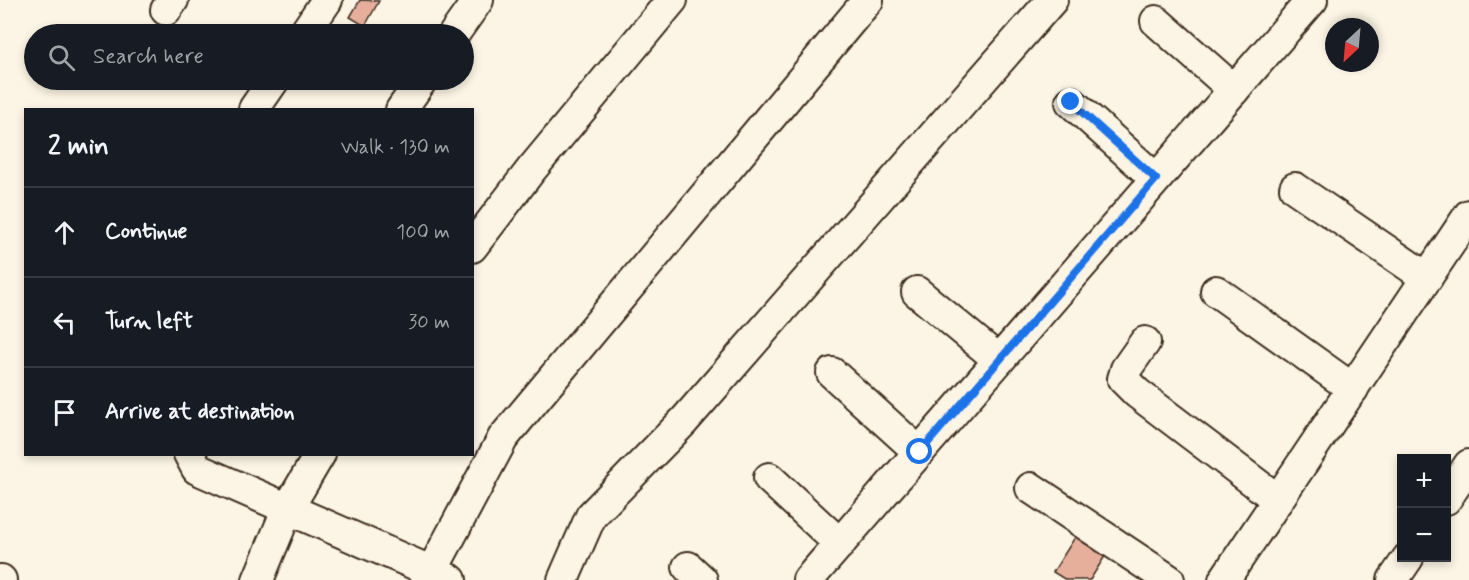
<!DOCTYPE html>
<html lang="en">
<head>
<meta charset="utf-8">
<style>
	:root { --surface:#171b24; --page:#242831; --text:#f1f3f6; --muted:#9ea1a6; --line:#363941 }
	body { margin:0; font-family:Mynerve,sans-serif; background:var(--page); color:var(--text) }
	.controls { position:absolute; right:18px; bottom:18px; display:grid; overflow:hidden; border-radius:0px; box-shadow:0 3px 9px #0003 }
	.controls button { width:54px; height:54px; display:grid; place-items:center; padding:0; border:0; border-bottom:2px solid var(--line); background:var(--surface); color:var(--text); font:30px sans-serif }
	.compass { position:absolute; left:1325px; top:18px; width:54px; height:54px; border-radius:50%; background:var(--surface); box-shadow:0 3px 9px #0003; rotate:206deg }
	.stop { position:absolute; width:18px; height:18px; margin:-14px; border:4px solid #1a73e8; border-radius:50%; background:#fff }
	.stop.end { background:#1a73e8; border-color:#fff; box-shadow:0 2px 6px #0008 }
	.list { margin:0; padding:0; list-style:none }
	h2 { display:flex; justify-content:space-between; align-items:center; height:78px; margin:0; padding:0 24px; font-size:26px }
	h2 small { font-size:20px; font-weight:400; color:var(--muted) }
	.list li { display:grid; grid-template-columns:39px 1fr auto; gap:18px; align-items:center; box-sizing:border-box; height:90px; padding:0 24px; border-top:2px solid var(--line) }
	.list b { display:block; font-size:22px; white-space:nowrap }
	.list em { font-size:20px; font-style:normal; color:var(--muted) }
	.icon { flex:none; width:33px; height:33px; fill:none; stroke:currentColor; stroke-width:2; stroke-linecap:round; stroke-linejoin:round }
	.map { position:relative; flex:none; width:1469px; height:580px; overflow:hidden }
	.search { position:absolute; background:var(--surface); box-shadow:0 3px 9px #0003; left:24px; top:24px; width:450px; height:66px; display:flex; align-items:center; gap:15px; box-sizing:border-box; padding:0 21px; border-radius:33px; color:var(--muted); font-size:22px }
	.panel { position:absolute; background:var(--surface); box-shadow:0 3px 9px #0003; left:24px; top:108px; width:450px; height:348px; border-radius:0px }
	.map>svg:first-child { display:block }
</style>
</head>
<body>
<div class="map">
<svg width="1469" height="580" viewBox="0 0 1469 580">
	<rect width="100%" height="100%" fill="#fcf5e5"/>
	<filter id="ink" filterUnits="userSpaceOnUse"><feTurbulence type="fractalNoise" baseFrequency=".0167" numOctaves="2"/><feDisplacementMap in="SourceGraphic" scale="12" xChannelSelector="R" yChannelSelector="G"/><feConvolveMatrix kernelMatrix="1 2 1 2 8 2 1 2 1" color-interpolation-filters="sRGB"/></filter>
	<g filter="url(#ink)">
		<g fill="#e6af9c" stroke="#3b2a1e" stroke-width="1.5">
			<path d="M360,0L379,1L365,26L350,17Z"/>
			<path d="M1077,534L1107,553L1090,580H1066L1053,572Z"/>
		</g>
		<g fill="none" stroke-linecap="round" stroke-linejoin="round">
			<g stroke="#3b2a1e" stroke-width="34">
				<g id="street">
					<path d="M166,10L173,0"/>
					<path d="M1156,21L1234,90"/>
					<path d="M304,34L327,0"/>
					<path d="M454,34L478,0"/>
					<path d="M1071,102L1156,179"/>
					<path d="M254,109L274,80"/>
					<path d="M401,110L422,80"/>
					<path d="M1295,188L1427,278"/>
					<path d="M472,247L531,170L672,0"/>
					<path d="M1216,291L1353,389"/>
					<path d="M917,292L999,360"/>
					<path d="M1145,342L1126,369L1123,379L1137,393L1278,500"/>
					<path d="M832,373L919,452"/>
					<path d="M189,454L197,469L451,580"/>
					<path d="M769,478L840,544"/>
					<path d="M1031,488L1169,580"/>
					<path d="M1446,499L1469,465"/>
					<path d="M688,567L702,580"/>
					<path d="M0,580H1"/>
					<path d="M258,580L287,510L320,454"/>
					<path d="M427,580L503,438L868,0"/>
					<path d="M563,580L591,516L684,421L1052,0"/>
					<path d="M808,580L1312,0"/>
					<path d="M1224,580L1469,215"/>
					<path d="M1393,580L1408,558"/>
				</g>
			</g>
			<use href="#street" stroke="#fcf5e5" stroke-width="30"/>
		</g>
	</g>
	<g fill="none" stroke-linecap="round" stroke-linejoin="round" filter="url(#ink)">
		<path stroke="#1a73e8" stroke-width="8" d="M920,452L1156,179L1071,102"/>
	</g>
</svg>
<div class="controls">
<button>+</button>
<button>−</button>
</div>
<svg class="compass" viewBox="-18 -18 36 36"><path d="M0-13l5 13h-10z" fill="#e53935"/><path d="M0 13l5-13h-10z" fill="#9ea1a6"/></svg>
<div class="stop" style="left:920px;top:452px"></div>
<div class="stop end" style="left:1071px;top:102px"></div>
<div class="search"><svg class="icon" aria-label="search" viewBox="0 0 24 24"><circle cx="10" cy="10" r="6"/><path d="M15 15l6 6"/></svg>Search here</div>
<section class="panel">
<h2>2 min<small>Walk · 130 m</small></h2>
<ul class="list">
<li><svg class="icon" aria-label="ahead" viewBox="0 0 24 24"><path d="M12 20V5M6 11l6-6 6 6"/></svg><div><b>Continue</b></div><em>100 m</em></li>
<li><svg class="icon" aria-label="left" viewBox="0 0 24 24"><path d="M17 20v-9H6M10 6l-5 5 5 5"/></svg><div><b>Turn left</b></div><em>30 m</em></li>
<li><svg class="icon" aria-label="arrive" viewBox="0 0 24 24"><path d="M6 21V4h12l-3 4 3 4H6"/></svg><div><b>Arrive at destination</b></div></li>
</ul>
</section>
</div>
</body>
</html>
